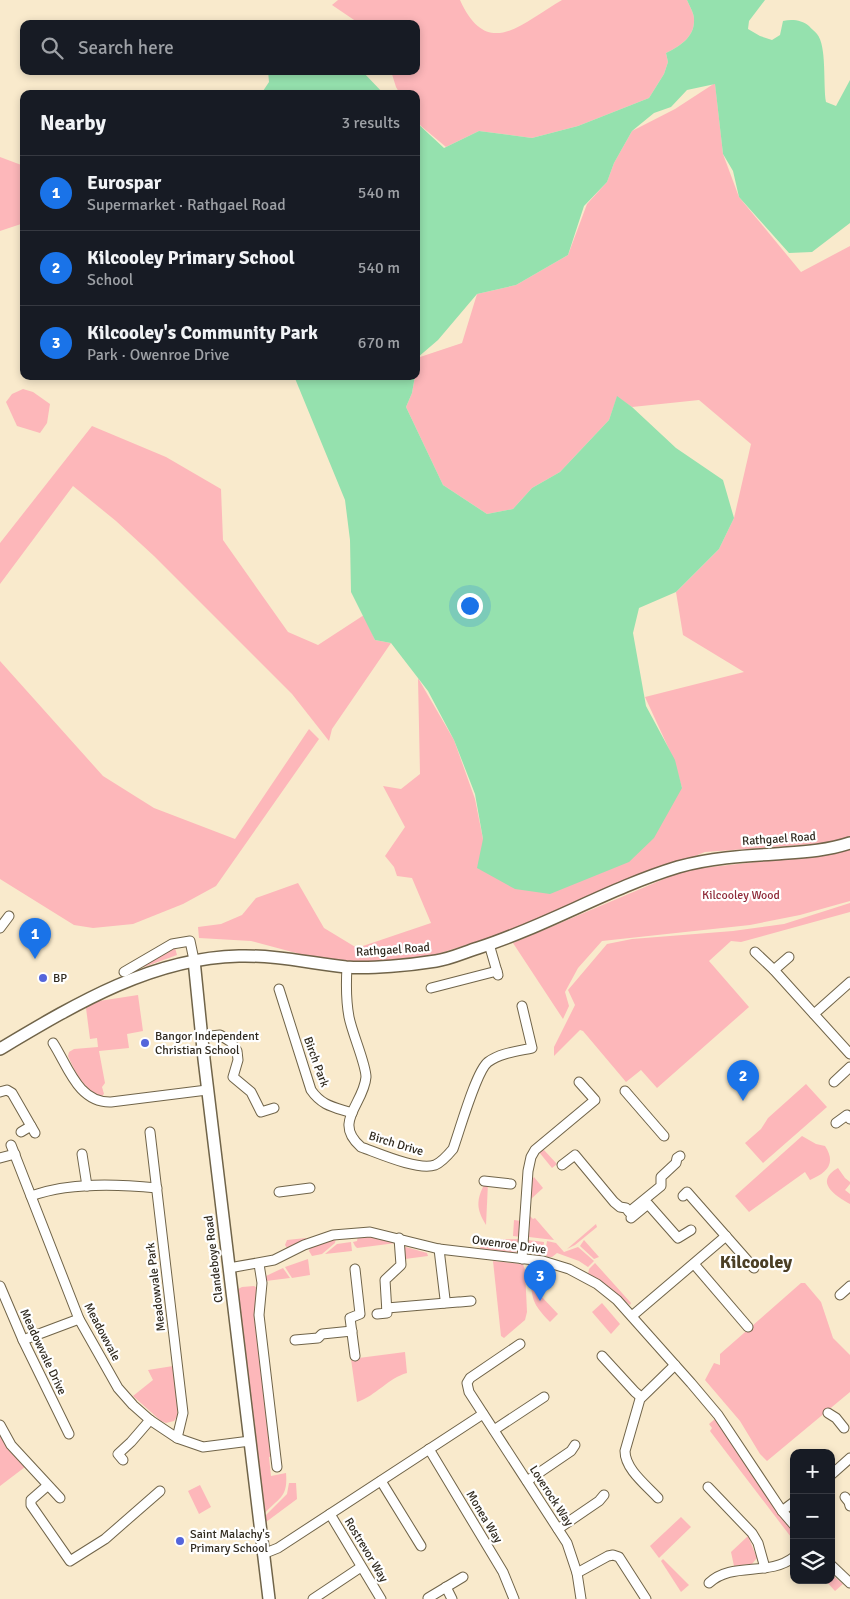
<!DOCTYPE html>
<html lang="en">
<head>
<meta charset="utf-8">
<style>
	:root { --surface:#171b24; --page:#242831; --text:#f1f3f6; --muted:#9ea1a6; --line:#363941; --accent:#1a73e8 }
	body { margin:0; font-family:Signika,sans-serif; background:var(--page); color:var(--text) }
	.controls { position:absolute; right:15px; bottom:15px; display:grid; overflow:hidden; border-radius:10px; box-shadow:0 2px 8px #0003 }
	.controls button { width:45px; height:45px; display:grid; place-items:center; padding:0; border:0; border-bottom:1px solid var(--line); background:var(--surface); color:var(--text); font:25px sans-serif }
	.you { position:absolute; left:469px; top:605px; width:18px; height:18px; margin:-12px; border:4px solid #fff; border-radius:50%; background:#1a73e8; box-shadow:0 0 0 8px #1a73e833 }
	.badge { display:grid; place-items:center; width:32px; height:32px; border-radius:50%; background:var(--accent); color:#fff; font-size:16px; font-weight:700 }
	.pin { position:absolute; translate:-50% -41px; filter:drop-shadow(0 1px 2px #0008) }
	.pin::after { content:''; position:absolute; top:26px; width:18px; height:15px; background:inherit; clip-path:polygon(0 0,100% 0,50% 100%) }
	.list { margin:0; padding:0; list-style:none }
	h2 { display:flex; justify-content:space-between; align-items:center; height:65px; margin:0; padding:0 20px; font-size:21px }
	h2 small { font-size:16px; font-weight:400; color:var(--muted) }
	.list li { display:grid; grid-template-columns:32px 1fr auto; gap:15px; align-items:center; box-sizing:border-box; height:75px; padding:0 20px; border-top:1px solid var(--line) }
	.list b { display:block; font-size:19px; white-space:nowrap }
	.list p { margin:0; font-size:16px; white-space:nowrap; color:var(--muted) }
	.list em { font-size:16px; font-style:normal; color:var(--muted) }
	.icon { flex:none; width:28px; height:28px; fill:none; stroke:currentColor; stroke-width:2; stroke-linecap:round; stroke-linejoin:round }
	.map { position:relative; flex:none; width:850px; height:1599px; overflow:hidden }
	.search { position:absolute; background:var(--surface); box-shadow:0 2px 8px #0003; left:20px; top:20px; width:400px; height:55px; display:flex; align-items:center; gap:12px; box-sizing:border-box; padding:0 18px; border-radius:10px; color:var(--muted); font-size:19px }
	.panel { position:absolute; background:var(--surface); box-shadow:0 2px 8px #0003; left:20px; top:90px; width:400px; height:290px; border-radius:10px }
	.map>svg:first-child { display:block }
</style>
</head>
<body>
<div class="map">
<svg width="850" height="1599" viewBox="0 0 850 1599">
	<rect width="100%" height="100%" fill="#f9eacc"/>
	<g fill="#fdb7ba">
		<path d="M338,0H460C488,62 523,22 562,0H687C689,5 694,13 694,19C695,37 680,46 666,53L668,62L664,74L649,98L578,126L532,138L479,131L446,147L421,126L416,119V94H400L396,87L391,71H416V24H360L332,5Z"/>
		<path d="M715,83L723,154L739,197L801,272L850,246V839L841,842L705,852L508,932L434,955L341,965L251,941L199,938L198,927L221,924L242,915L256,898L298,883L324,928L357,948L431,923L412,878L397,876L394,867L385,856L405,827L383,786L401,789L420,774L418,678L454,740L475,799L483,839L682,788L674,760L645,697L744,672L683,635L676,592L719,549L734,518L751,444L699,400L632,407L617,397L609,420L560,472L532,488L513,509L487,514L443,485L406,407L412,393L415,376H416L417,358L462,343L477,294L516,285L568,255L587,204L607,182L614,163L632,131L675,109Z"/>
		<path d="M0,157L24,166V223L0,231Z"/>
		<path d="M23,389L33,392L50,404L47,423L40,433L17,426L6,402L12,394Z"/>
		<path d="M92,426L166,457L221,489L223,540L288,632L318,645L364,615L375,640L391,643L332,729L329,741L292,694L154,556L116,521L73,486L0,584V543Z"/>
		<path d="M0,661L103,776L154,808L235,839L309,729L319,739L216,886L183,904L133,924L93,928L74,925L0,879Z"/>
		<path d="M850,849V901L800,915L750,925L602,941L578,968L565,992L569,1006L563,1019L513,943L685,870L834,853Z"/>
		<path d="M850,903V912L741,942L731,941L709,961L749,1007L657,1088L641,1070L626,1082L583,1031L580,1030L554,1056V1047L575,1005L568,990L607,944L632,939L733,931L784,924Z"/>
		<path d="M175,948L177,955L144,967L143,965Z"/>
		<path d="M138,995L143,1031L127,1034L129,1048L99,1051L105,1083L102,1087L104,1094L102,1096C84,1091 75,1072 68,1056L69,1052L74,1049L98,1047L97,1038L90,1039L86,1008L99,1001Z"/>
		<path d="M806,1084L827,1107L763,1163L745,1143L761,1129L768,1118Z"/>
		<path d="M802,1136L816,1144L825,1146C837,1164 826,1173 810,1180L805,1172L749,1212L735,1196Z"/>
		<path d="M543,1149L557,1164L552,1168L539,1152Z"/>
		<path d="M838,1168L845,1178L850,1182V1184L845,1190L850,1194V1204C836,1196 813,1182 838,1168Z"/>
		<path d="M534,1177L543,1188L531,1199L532,1180Z"/>
		<path d="M485,1183H488L486,1225C476,1209 476,1200 485,1183Z"/>
		<path d="M530,1216L533,1219L535,1218L554,1240L529,1237Z"/>
		<path d="M514,1220L521,1221V1237L513,1236Z"/>
		<path d="M596,1224L597,1227L575,1245L567,1249Z"/>
		<path d="M358,1235L374,1237L396,1243L357,1248L355,1246L353,1242L357,1241Z"/>
		<path d="M306,1238V1239L290,1249L287,1248L285,1245L287,1240Z"/>
		<path d="M336,1238L335,1243L322,1254L312,1256L309,1251L310,1247Z"/>
		<path d="M520,1239L519,1249L515,1253L480,1250L481,1240Z"/>
		<path d="M528,1240L544,1242L543,1256L529,1253Z"/>
		<path d="M584,1240L599,1257L594,1259L580,1246Z"/>
		<path d="M547,1241L556,1243L564,1252L578,1247L594,1261L588,1267L579,1261L557,1253L552,1257H547L545,1253Z"/>
		<path d="M351,1242L352,1251L325,1254L337,1244Z"/>
		<path d="M406,1247L427,1253L428,1256L405,1259L403,1248Z"/>
		<path d="M308,1259L310,1275L292,1278L285,1267Z"/>
		<path d="M493,1261L523,1264L525,1270L527,1312L525,1320L504,1338L501,1336Z"/>
		<path d="M595,1263L631,1303L630,1305L612,1289L588,1274L589,1269Z"/>
		<path d="M543,1266L552,1269L553,1274L541,1278Z"/>
		<path d="M283,1268L290,1278L266,1281V1276Z"/>
		<path d="M536,1282L544,1288L540,1295L558,1314L550,1322C537,1308 532,1303 531,1284Z"/>
		<path d="M801,1283H805L821,1302L833,1338L850,1355V1392L767,1461L760,1454L740,1421L705,1380L714,1363L720,1365V1354Z"/>
		<path d="M254,1286L257,1288L255,1307L273,1456L269,1457L271,1476L286,1473C288,1497 280,1497 265,1513L238,1289L242,1287Z"/>
		<path d="M602,1303L620,1324L611,1334L592,1312Z"/>
		<path d="M405,1352L407,1373C388,1378 376,1396 357,1402L351,1359Z"/>
		<path d="M173,1366L178,1415L174,1421L166,1423L161,1421L133,1396L153,1380L148,1370Z"/>
		<path d="M715,1419L785,1521L794,1531V1541L710,1431L712,1428L709,1424Z"/>
		<path d="M0,1434L2,1439L25,1467L0,1486Z"/>
		<path d="M289,1483H296L297,1499L266,1522V1515L287,1494Z"/>
		<path d="M200,1485L211,1507L199,1514L188,1491Z"/>
		<path d="M681,1517L691,1527L659,1558L650,1546Z"/>
		<path d="M748,1536L757,1558L752,1564L734,1566L731,1552Z"/>
		<path d="M663,1559L689,1585L681,1592L661,1561Z"/>
		<path d="M831,1574L843,1584L835,1591L825,1580H831Z"/>
	</g>
	<g fill="#95e1ae">
		<path d="M687,0H765L749,21L748,29L760,36L772,40L780,35L783,21C792,19 802,20 809,26C811,29 815,31 817,34C827,45 823,85 826,102L836,106L850,80V223L812,252L789,253L739,197L733,171L723,154L715,84L687,90L671,107L654,113L632,131L614,163L607,182L584,206L568,255L516,285L477,294L438,340L417,358L416,364V122L444,148L479,131L532,138L578,126L649,98L664,74L668,62L666,53C680,46 695,37 694,19C694,13 689,5 687,0Z"/>
		<path d="M268,71H362L384,94H261L269,82Z"/>
		<path d="M294,376H415L412,393L406,407L443,485L487,514L513,509L532,488L560,472L609,420L617,396L632,407L676,448L723,480L734,518L719,549L676,592L639,608L633,633L646,706L675,760L682,788L654,838L629,862L550,894L515,889L477,868L483,839L475,794L454,740L428,691L391,643L375,640L351,592L350,540L345,500Z"/>
	</g>
	<g fill="none" stroke-linecap="round" stroke-linejoin="round">
		<g stroke="#706449" stroke-width="11">
			<g id="street">
				<path d="M0,928L9,916"/>
				<path d="M489,944L498,975"/>
				<path d="M755,952L774,970L850,1054"/>
				<path d="M347,967C346,984 346,1001 349,1017C352,1033 366,1064 366,1077C364,1104 332,1122 361,1147C378,1153 418,1171 435,1165C442,1162 448,1155 453,1149C459,1133 476,1071 488,1062C500,1053 518,1051 532,1048L522,1006"/>
				<path d="M774,970L789,957"/>
				<path d="M124,972L172,944L190,941L194,960"/>
				<path d="M431,988L497,971"/>
				<path d="M279,989L311,1090C322,1106 334,1107 352,1113"/>
				<path d="M814,1014L850,982"/>
				<path d="M202,1037L220,1035L231,1042L237,1051L238,1060L233,1077L251,1092L261,1112L274,1108"/>
				<path d="M53,1043C68,1066 78,1103 111,1102L207,1090"/>
				<path d="M834,1082L850,1067"/>
				<path d="M625,1091L664,1136"/>
				<path d="M0,1092L7,1090L12,1093L35,1133"/>
				<path d="M836,1123L847,1115L850,1119"/>
				<path d="M21,1132L31,1126"/>
				<path d="M150,1132L183,1413L177,1438"/>
				<path d="M11,1145L79,1319L118,1388L133,1405L150,1420L177,1438L203,1447L250,1441"/>
				<path d="M82,1154L87,1186"/>
				<path d="M0,1158L15,1154"/>
				<path d="M562,1165L575,1155L614,1202L620,1207L626,1208L629,1212L661,1186V1177L676,1163L677,1158L680,1156"/>
				<path d="M484,1181L511,1184"/>
				<path d="M279,1192L310,1188"/>
				<path d="M31,1196C69,1182 117,1184 157,1188"/>
				<path d="M683,1196L687,1192L754,1268"/>
				<path d="M631,1218L648,1204L678,1238L691,1230"/>
				<path d="M439,1249L445,1299L444,1303"/>
				<path d="M522,1259L528,1171L531,1157L535,1150L595,1100L579,1082"/>
				<path d="M259,1264L262,1283L259,1315L277,1467"/>
				<path d="M694,1264L748,1327"/>
				<path d="M229,1268L274,1260L304,1245L333,1235L370,1232L439,1249L543,1261L569,1269L597,1284L617,1300L691,1383L718,1415L782,1511L794,1525"/>
				<path d="M0,1286L23,1340L69,1434"/>
				<path d="M840,1295L850,1286"/>
				<path d="M460,1302L471,1301"/>
				<path d="M387,1308L458,1302"/>
				<path d="M377,1314L387,1313L385,1280L401,1265L399,1238"/>
				<path d="M632,1316L726,1236"/>
				<path d="M23,1340L79,1319"/>
				<path d="M295,1340L318,1338L322,1334L352,1331"/>
				<path d="M520,1344L470,1378L467,1383L469,1392L567,1543L577,1573L581,1599"/>
				<path d="M355,1356L350,1318L360,1314L355,1269"/>
				<path d="M602,1356L635,1392L641,1397"/>
				<path d="M828,1413L836,1418L844,1428"/>
				<path d="M0,1425L11,1445L60,1498"/>
				<path d="M494,1430L544,1397"/>
				<path d="M429,1449L503,1572L514,1599"/>
				<path d="M123,1460L118,1454L131,1442L150,1420"/>
				<path d="M831,1475L850,1458"/>
				<path d="M381,1481L421,1546"/>
				<path d="M527,1481L571,1451L575,1445"/>
				<path d="M47,1486L31,1500V1505L70,1561L105,1539L160,1491"/>
				<path d="M708,1487L752,1533L758,1543L765,1568"/>
				<path d="M845,1497L849,1502L850,1506"/>
				<path d="M658,1498C646,1485 625,1469 625,1451L640,1399L675,1365"/>
				<path d="M782,1511L794,1502"/>
				<path d="M330,1514L381,1599"/>
				<path d="M558,1529L599,1501L604,1495"/>
				<path d="M263,1554L278,1548L483,1414"/>
				<path d="M831,1565L850,1583"/>
				<path d="M577,1573L608,1556L613,1555L619,1557L646,1599"/>
				<path d="M709,1583C732,1561 769,1577 794,1557"/>
				<path d="M446,1587L452,1599"/>
				<path d="M428,1598L463,1577"/>
				<path d="M313,1599L361,1567"/>
			</g>
		</g>
		<g stroke="#706449" stroke-width="14">
			<g id="secondary">
				<path d="M194,960L204,1059L269,1599"/>
				<path d="M0,1049C74,1005 151,958 239,956C276,955 310,963 346,967C371,969 411,965 436,961C450,959 465,952 478,948C547,926 609,888 678,867C710,858 742,856 775,854C801,852 826,851 850,843"/>
			</g>
		</g>
		<use href="#street" stroke="#fff" stroke-width="9"/>
		<use href="#secondary" stroke="#fff" stroke-width="11"/>
	</g>
	<g fill="#5465db" stroke="#fff" stroke-width="2">
		<circle cx="43" cy="978" r="5"/>
		<circle cx="145" cy="1043" r="5"/>
		<circle cx="180" cy="1541" r="5"/>
	</g>
	<g text-anchor="middle" dominant-baseline="central" stroke-width="4.5" stroke-linejoin="round" paint-order="stroke">
		<g font-size="12" fill="#302a1f" stroke="#fff">
			<text transform="translate(779 839) rotate(-4)">Rathgael Road</text>
			<text transform="translate(393 950) rotate(-4)">Rathgael Road</text>
			<text transform="translate(316 1062) rotate(70)">Birch Park</text>
			<text transform="translate(396 1144) rotate(17)">Birch Drive</text>
			<text transform="translate(509 1245) rotate(8)">Owenroe Drive</text>
			<text transform="translate(214 1259) rotate(-97)">Clandeboye Road</text>
			<text transform="translate(156 1287) rotate(-97)">Meadowvale Park</text>
			<text transform="translate(102 1332) rotate(62)">Meadowvale</text>
			<text transform="translate(43 1352) rotate(65)">Meadowvale Drive</text>
			<text transform="translate(551 1496) rotate(57)">Loverock Way</text>
			<text transform="translate(484 1517) rotate(59)">Monea Way</text>
			<text transform="translate(366 1550) rotate(59)">Rostrevor Way</text>
		</g>
		<g font-size="12" fill="#8f2a39" stroke="#fff">
			<text x="741" y="895">Kilcooley Wood</text>
		</g>
		<g font-size="12" fill="#302a1f" stroke="#fff" text-anchor="start">
			<text x="53" y="978">BP</text>
			<text x="155" y="1036">Bangor Independent<tspan x="155" dy="14">Christian School</tspan></text>
			<text x="190" y="1534">Saint Malachy's<tspan x="190" dy="14">Primary School</tspan></text>
		</g>
		<g font-size="18" font-weight="bold" fill="#4b3f25" stroke="#fff">
			<text x="756" y="1262">Kilcooley</text>
		</g>
	</g>
</svg>
<div class="controls">
<button>+</button>
<button>−</button>
<button><svg class="icon" aria-label="layers" viewBox="0 0 24 24"><path d="M12 4l9 5-9 5-9-5zM3 14l9 5 9-5"/></svg></button>
</div>
<div class="you"></div>
<div class="pin badge" style="left:35px;top:959px">1</div>
<div class="pin badge" style="left:743px;top:1101px">2</div>
<div class="pin badge" style="left:540px;top:1301px">3</div>
<div class="search"><svg class="icon" aria-label="search" viewBox="0 0 24 24"><circle cx="10" cy="10" r="6"/><path d="M15 15l6 6"/></svg>Search here</div>
<section class="panel">
<h2>Nearby<small>3 results</small></h2>
<ul class="list">
<li><span class="badge">1</span><div><b>Eurospar</b><p>Supermarket · Rathgael Road</p></div><em>540 m</em></li>
<li><span class="badge">2</span><div><b>Kilcooley Primary School</b><p>School</p></div><em>540 m</em></li>
<li><span class="badge">3</span><div><b>Kilcooley's Community Park</b><p>Park · Owenroe Drive</p></div><em>670 m</em></li>
</ul>
</section>
</div>
</body>
</html>
